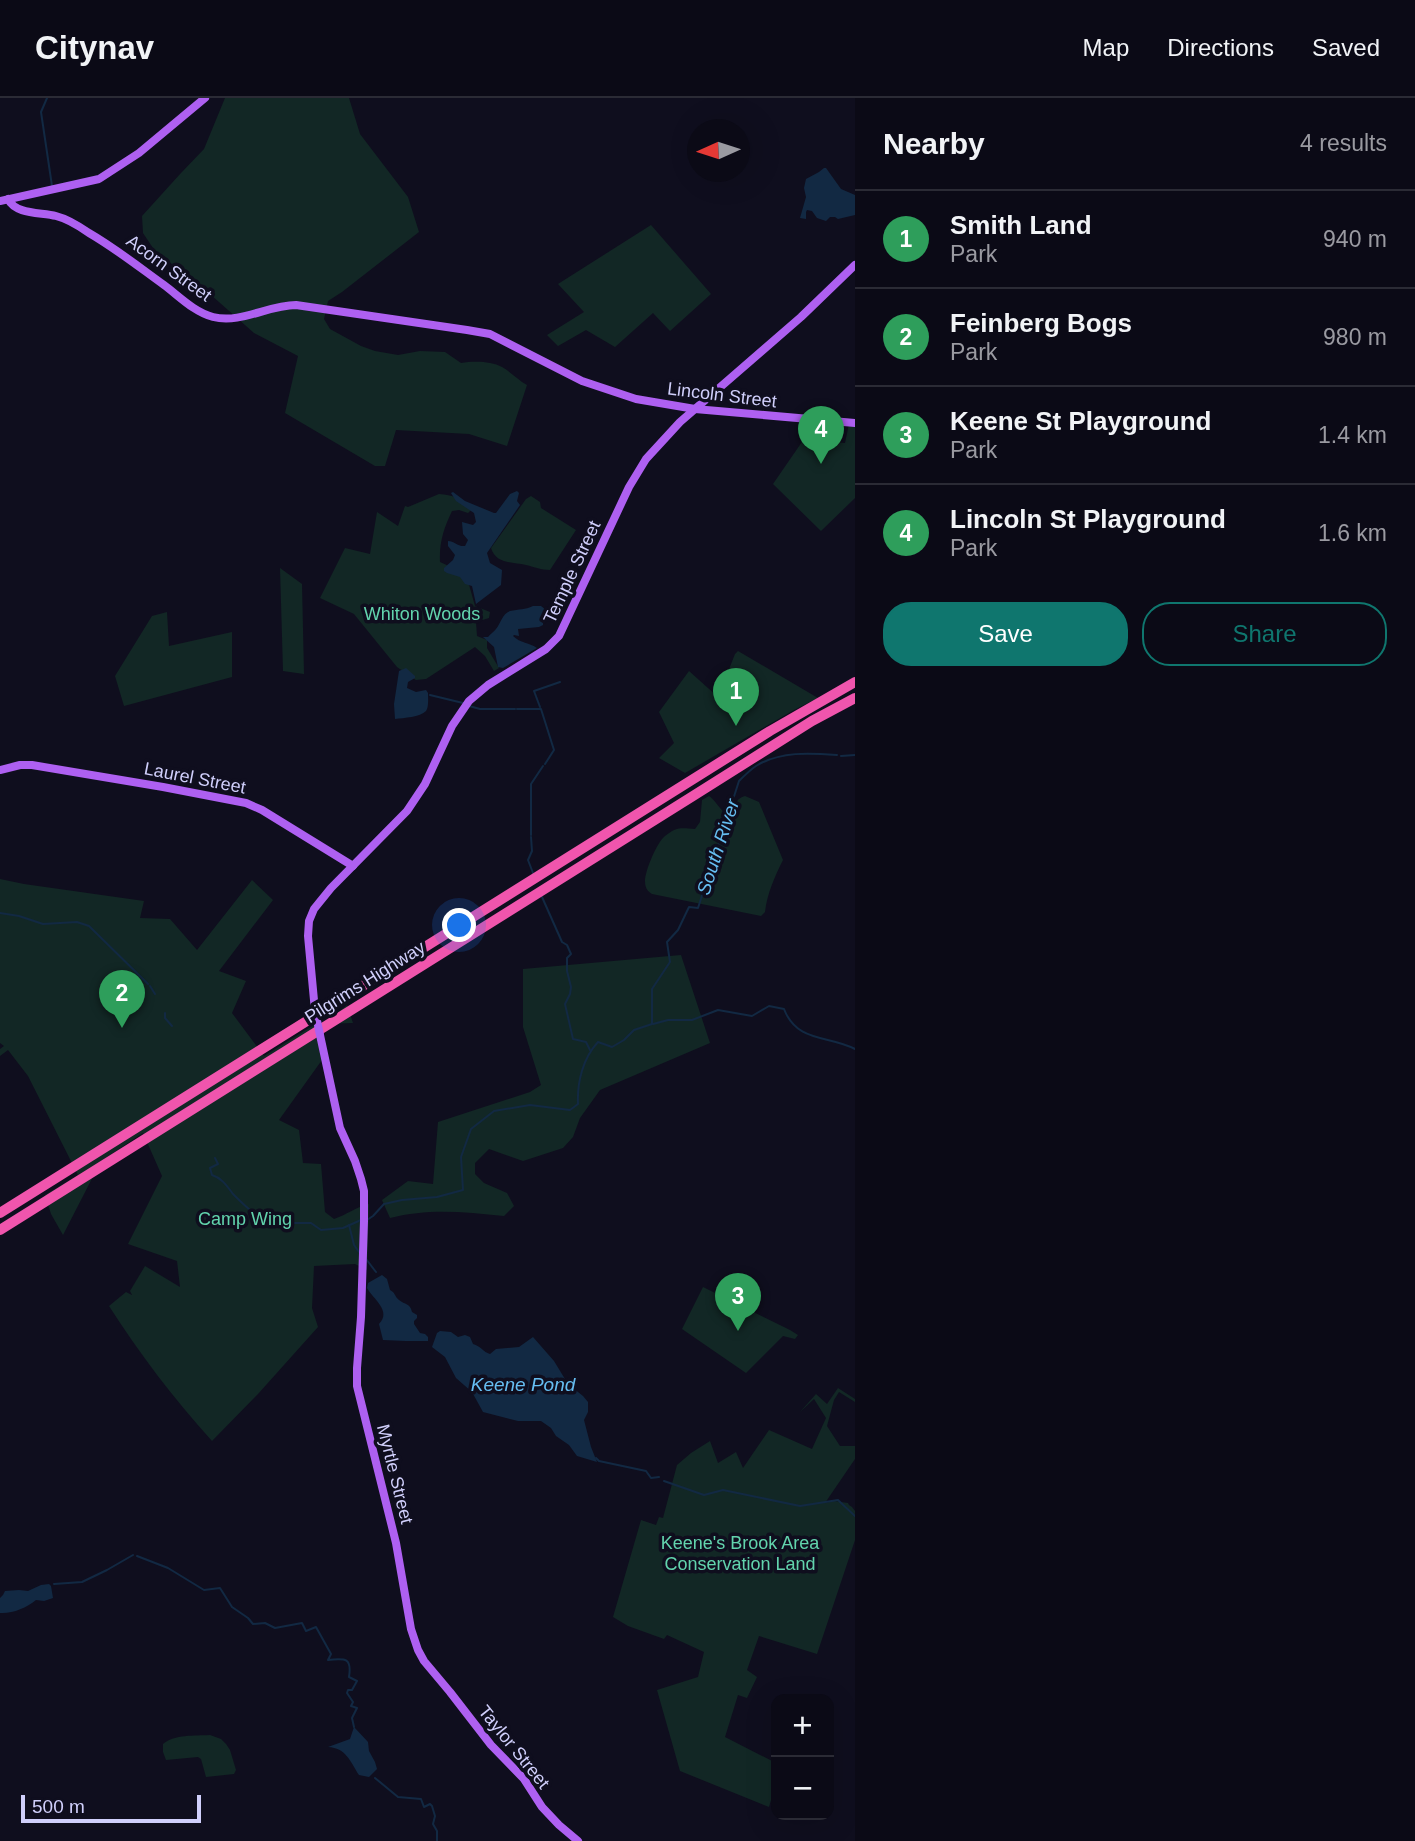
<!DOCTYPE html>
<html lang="en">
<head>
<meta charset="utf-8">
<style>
	:root { --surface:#0b0a16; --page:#14131f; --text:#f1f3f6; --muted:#9a9aa1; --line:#2b2b35; --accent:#0f766e }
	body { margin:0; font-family:Arial,sans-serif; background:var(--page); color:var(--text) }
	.controls { position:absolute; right:21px; bottom:21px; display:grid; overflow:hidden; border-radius:14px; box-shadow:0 7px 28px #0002 }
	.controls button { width:63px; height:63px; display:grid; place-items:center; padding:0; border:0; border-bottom:2px solid var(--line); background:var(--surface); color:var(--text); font:35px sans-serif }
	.compass { position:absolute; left:687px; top:21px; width:63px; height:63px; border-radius:50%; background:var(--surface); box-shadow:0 7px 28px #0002; rotate:267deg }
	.scale { position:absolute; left:21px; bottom:18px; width:180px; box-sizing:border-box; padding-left:7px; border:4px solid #d0cffb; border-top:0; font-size:19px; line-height:24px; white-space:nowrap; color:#d0cffb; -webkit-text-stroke:5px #0f0e1e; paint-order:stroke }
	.you { position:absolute; left:460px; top:828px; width:24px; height:24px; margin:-18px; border:5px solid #fff; border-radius:50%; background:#1a73e8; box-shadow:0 0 0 10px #1a73e833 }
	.badge { display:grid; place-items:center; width:46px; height:46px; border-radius:50%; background:var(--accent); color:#fff; font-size:23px; font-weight:700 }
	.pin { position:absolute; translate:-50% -58px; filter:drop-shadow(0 2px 4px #0008) }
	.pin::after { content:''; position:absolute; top:37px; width:24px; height:21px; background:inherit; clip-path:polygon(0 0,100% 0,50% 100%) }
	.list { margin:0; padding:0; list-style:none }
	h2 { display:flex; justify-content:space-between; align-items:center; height:91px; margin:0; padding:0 28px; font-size:30px }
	h2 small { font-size:23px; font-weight:400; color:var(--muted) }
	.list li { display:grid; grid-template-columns:46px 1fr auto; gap:21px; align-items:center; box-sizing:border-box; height:98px; padding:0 28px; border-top:2px solid var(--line) }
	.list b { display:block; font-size:26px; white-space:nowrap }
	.list p { margin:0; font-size:23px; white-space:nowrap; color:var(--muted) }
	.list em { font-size:23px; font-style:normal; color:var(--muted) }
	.actions { display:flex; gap:14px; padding:21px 28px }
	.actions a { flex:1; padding:16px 0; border:2px solid var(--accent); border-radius:28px; text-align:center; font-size:24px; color:var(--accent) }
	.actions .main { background:var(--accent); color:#fff }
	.map { position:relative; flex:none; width:855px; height:1743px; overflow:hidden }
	header { display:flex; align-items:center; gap:42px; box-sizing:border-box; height:98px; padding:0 35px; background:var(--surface); border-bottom:2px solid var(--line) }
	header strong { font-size:33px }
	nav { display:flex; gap:38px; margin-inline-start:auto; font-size:24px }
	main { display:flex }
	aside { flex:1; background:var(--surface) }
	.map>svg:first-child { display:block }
</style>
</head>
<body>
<header>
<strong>Citynav</strong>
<nav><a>Map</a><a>Directions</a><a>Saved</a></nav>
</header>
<main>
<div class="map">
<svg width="855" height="1743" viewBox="0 0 855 1743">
	<rect width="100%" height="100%" fill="#0f0e1e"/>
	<g fill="#122725">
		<path d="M225,0H349L360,36L408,99L419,134L342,194L328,203L324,221L330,231L361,248L375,253L398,257L420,253L445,254L461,265C474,263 491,263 502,269C511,274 518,282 527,287L507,348L469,336L396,332L385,368H375L285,315L298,258L254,235L202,189L155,153L143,135L142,118L181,75L204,51Z"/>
		<path d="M651,127L711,196L670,233L653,215L615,249L586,232L558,248L547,237L584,214L558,186Z"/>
		<path d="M850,321H855V400L821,433L773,386L804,341L845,345Z"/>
		<path d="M439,396C453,397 461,400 471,412L468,415L459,412L452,413C444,430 439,444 440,464L466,476L475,508L490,514L489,520L476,524L477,538L487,542V550L499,570L494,573L485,558L475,549L426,581L416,582L397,569L354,516L320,500L345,450L370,456L377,414L398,428L405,408L408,409Z"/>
		<path d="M531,398L540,404L541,410L576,432L550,472C541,472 535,469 526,467C512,464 496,466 491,450L526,401Z"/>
		<path d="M280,470L302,486L304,576L283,573Z"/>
		<path d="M167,514L169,548L232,534V579L124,608L115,578L152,518Z"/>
		<path d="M738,553L818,600L794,612L685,675L659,660L674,645L659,614L689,573L718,599L735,556Z"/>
		<path d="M709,698C719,705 721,718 735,717C737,707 733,702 745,698L759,704L783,762C775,778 767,796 765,814L761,818L652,796C647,793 645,789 645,783C645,773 657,744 665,738C677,728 682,730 695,731L700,724L702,702Z"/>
		<path d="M0,781L24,786L144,803L140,820L170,821L197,852L252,782L273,802L219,873L246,883L232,915L264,958L314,927L328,923L347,907L353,925L318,926L327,955L279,1022L299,1032L303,1065L321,1066L325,1114L334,1121C346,1117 356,1109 369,1106L367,1172L355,1166L314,1168L312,1210L318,1229L258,1296L212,1343C174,1301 139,1255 109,1208L126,1194L132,1197L130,1193L145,1168L180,1189L177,1163L128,1146L162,1078L143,1035L101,1063L63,1137L51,1116L45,1097L78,1077L28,978L8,952L0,958V951L4,948L0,945Z"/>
		<path d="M681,857L710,945L600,992L580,1020L573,1039L563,1050L523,1063L489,1051L475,1065V1076L484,1085L507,1095L514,1108L504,1118C464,1114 429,1110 390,1120L382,1102L408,1083L433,1086L438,1024L530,994L541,987L523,929V871Z"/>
		<path d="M703,1189L790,1232L798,1237L795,1241L783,1238L746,1275L682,1231Z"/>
		<path d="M838,1290L855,1301V1304L839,1294L834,1302L827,1328L840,1348H855V1361L825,1405L834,1403L848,1405L849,1407L852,1409L855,1413V1442L817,1556L759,1538L747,1572L757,1579L747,1600L738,1597L725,1639L776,1665V1685L769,1709L680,1673L657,1592L698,1579L704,1554L667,1537L664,1541L628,1528L613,1519L641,1422L656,1427L659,1419L663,1420L677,1367L691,1355L710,1343L718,1365L736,1354L743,1370L769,1332L812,1351L826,1320L814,1301L800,1314L816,1296L827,1306Z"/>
		<path d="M210,1637L221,1641L226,1646L230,1652L236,1672L234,1676L206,1679L201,1661L198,1659L166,1662L163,1654V1646C175,1636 194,1638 210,1637Z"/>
	</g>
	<g fill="#122943">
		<path d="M824,70H826L841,91L855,97V117L838,121L835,119H830L826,123L817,120L812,113L807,112L806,114V121L800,120L806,99L804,90L806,81L819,74Z"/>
		<path d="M517,393L519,395L517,403L520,407L487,455L490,465L502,472L501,487L476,506L472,488L465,486L460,479L447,475L444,473V470L453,462L455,457L448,448V443C454,443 458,449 465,448L468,442L463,436L462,424L473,427L476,424L474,415L456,403L451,395L453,394L465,403L494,415H496L510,396Z"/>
		<path d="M533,508H541L546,512L543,517V527L539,529L518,531L519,538L514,537L513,538C520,545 530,545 537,550L503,570L498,569L494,549L483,539H488C490,536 494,534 496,531C501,525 502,516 510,513C519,511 525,512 533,508Z"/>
		<path d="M406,570L415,578V580L408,584L407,590L416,594L426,592L428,595C428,600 429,609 426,613C420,619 404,620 395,621L394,606L399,573Z"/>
		<path d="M382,1177L387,1181L390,1192C396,1195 394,1198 399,1202C405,1207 410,1205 412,1214L417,1217V1220L414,1223V1226L420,1235L425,1236L428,1239V1243C413,1243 399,1243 383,1242L379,1226C392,1213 373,1201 367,1190L368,1185Z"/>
		<path d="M440,1233L451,1234L458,1239L465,1237L470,1239L473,1246C481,1248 483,1254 490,1256L496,1251L519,1249L533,1239L554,1263L568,1286L583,1298L588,1304V1314L584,1322L591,1349L597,1364L577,1358L569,1347L556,1338L551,1330L541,1323H518L483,1314L472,1294L456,1280L445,1259L432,1249L437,1235Z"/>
		<path d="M49,1486L51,1488L53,1500L44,1503L36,1502C26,1510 12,1516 0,1515V1500L3,1497L5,1493L19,1492L28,1493L41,1487Z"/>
		<path d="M354,1629L368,1644L369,1653L375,1664L377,1671L369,1679L359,1677C350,1663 346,1650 328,1649L350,1641Z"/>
	</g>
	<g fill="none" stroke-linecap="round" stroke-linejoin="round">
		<g stroke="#122943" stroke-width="2">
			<path d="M47,0L41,14L52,88H53"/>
			<path d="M430,597L463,605"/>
			<path d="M469,608L480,611H515"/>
			<path d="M540,609L534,593L560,584"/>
			<path d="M517,611H541L554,652L545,666"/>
			<path d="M841,658L855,657"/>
			<path d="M531,737V686L543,668"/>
			<path d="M531,739L532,753L528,762L533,775"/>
			<path d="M542,799L562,844L567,847L571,856L567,860V873L571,889L570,896L565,906L573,941L586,944L590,952"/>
			<path d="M0,815L19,818L43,826L77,824L89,828L148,886"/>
			<path d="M150,888L155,896"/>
			<path d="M165,915V920L172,928"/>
			<path d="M653,926L668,922H692L718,912L752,918L769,908L784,911C797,945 829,937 855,951"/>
			<path d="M215,1060L218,1066L210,1070L212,1077C222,1080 227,1088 233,1096C248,1111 264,1127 286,1130L293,1125H311L321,1132L343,1130L361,1122"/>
			<path d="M367,1122L373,1118L384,1106L402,1102L437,1099L463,1092L461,1059L471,1031L494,1013L530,1007L570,1012L578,1006C577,984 583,960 598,944L612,949L624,942L634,932L652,926V891L670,864L667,844L678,832L689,809L698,810L739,683C744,678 750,672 756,668C780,653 810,655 837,657"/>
			<path d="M349,1127L354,1147L359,1154"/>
			<path d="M366,1161L376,1174"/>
			<path d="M596,1360L599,1363L646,1373L651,1380L659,1379"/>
			<path d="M664,1383L704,1397L723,1392L800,1408L838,1402L855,1418"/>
			<path d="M137,1458L168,1470L204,1492L220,1490L232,1509L248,1520L253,1526L265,1525L275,1530L302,1525L306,1533L316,1529L331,1556L328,1562C346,1560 352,1560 349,1579L357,1583L352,1592H348L347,1595L353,1604L351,1608L357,1610L352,1620L354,1629"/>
			<path d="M54,1486L82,1484L107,1472L133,1457"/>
			<path d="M375,1680L398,1699L421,1701L424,1709L430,1706L432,1708L435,1718L433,1726L437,1733V1743"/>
		</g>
		<g stroke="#ae60f1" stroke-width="8">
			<path d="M8,101C16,117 41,114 56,118C68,121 79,128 89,135C115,150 139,169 164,187C179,198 194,214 213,219C241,226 268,207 296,207L467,232L490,236L582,283L636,301L695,311L855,325"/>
			<path d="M0,103L99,81L139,55L205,0"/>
			<path d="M0,672L20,667H32L163,689L246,705L262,712L353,768"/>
			<path d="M315,913L308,838L309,823L314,811L331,790L407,713L425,686L452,628L469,603L488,587L546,551L559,538L629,389L646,361L680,324L801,219L855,167"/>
			<path d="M320,937L340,1030L355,1063L361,1081L364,1093V1121"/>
			<path d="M364,1123L361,1219L357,1270V1288L396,1445L411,1531L418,1552L424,1563L450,1594L491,1647L524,1681L542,1709L559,1727L578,1743"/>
		</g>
		<g stroke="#f055ad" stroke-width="10">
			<path d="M0,1115L770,633L855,584"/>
			<path d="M0,1132L693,698L812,623L855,600"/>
		</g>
		<path stroke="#ae60f1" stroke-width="8" d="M315,913L320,937"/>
	</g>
	<g text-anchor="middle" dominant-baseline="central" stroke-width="7" stroke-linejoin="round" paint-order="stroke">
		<g font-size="18" fill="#d0cffb" stroke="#0f0e1e">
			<text transform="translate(169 170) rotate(36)">Acorn Street</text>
			<text transform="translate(722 297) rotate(7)">Lincoln Street</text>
			<text transform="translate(572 474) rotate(-65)">Temple Street</text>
			<text transform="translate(195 680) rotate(11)">Laurel Street</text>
			<text transform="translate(365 884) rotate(-32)">Pilgrims Highway</text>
			<text transform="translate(395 1376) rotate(76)">Myrtle Street</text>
			<text transform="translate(514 1649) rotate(51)">Taylor Street</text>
		</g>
		<g font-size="18" fill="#62d4ad" stroke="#0f0e1e">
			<text x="422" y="516">Whiton Woods</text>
			<text x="245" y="1121">Camp Wing</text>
			<text x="740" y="1445">Keene's Brook Area<tspan x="740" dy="21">Conservation Land</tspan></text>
		</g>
		<g font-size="19" font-style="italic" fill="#66bef2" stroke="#0f0e1e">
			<text transform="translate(718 749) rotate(-72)">South River</text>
			<text x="523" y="1286">Keene Pond</text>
		</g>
	</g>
</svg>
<div class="controls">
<button>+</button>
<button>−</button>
</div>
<svg class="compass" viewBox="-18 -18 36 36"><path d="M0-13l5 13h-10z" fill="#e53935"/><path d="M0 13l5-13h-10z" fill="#9a9aa1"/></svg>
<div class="scale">500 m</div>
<div class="you"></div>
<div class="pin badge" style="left:736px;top:628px;background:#2e9e5b">1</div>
<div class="pin badge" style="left:122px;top:930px;background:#2e9e5b">2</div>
<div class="pin badge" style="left:738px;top:1233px;background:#2e9e5b">3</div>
<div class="pin badge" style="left:821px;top:366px;background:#2e9e5b">4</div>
</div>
<aside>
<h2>Nearby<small>4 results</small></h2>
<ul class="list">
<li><span class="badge" style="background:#2e9e5b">1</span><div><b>Smith Land</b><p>Park</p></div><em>940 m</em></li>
<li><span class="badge" style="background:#2e9e5b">2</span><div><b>Feinberg Bogs</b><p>Park</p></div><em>980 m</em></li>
<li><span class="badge" style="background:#2e9e5b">3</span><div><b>Keene St Playground</b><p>Park</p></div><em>1.4 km</em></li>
<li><span class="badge" style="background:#2e9e5b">4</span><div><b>Lincoln St Playground</b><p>Park</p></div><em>1.6 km</em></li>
</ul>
<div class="actions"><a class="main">Save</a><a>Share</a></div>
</aside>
</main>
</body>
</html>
